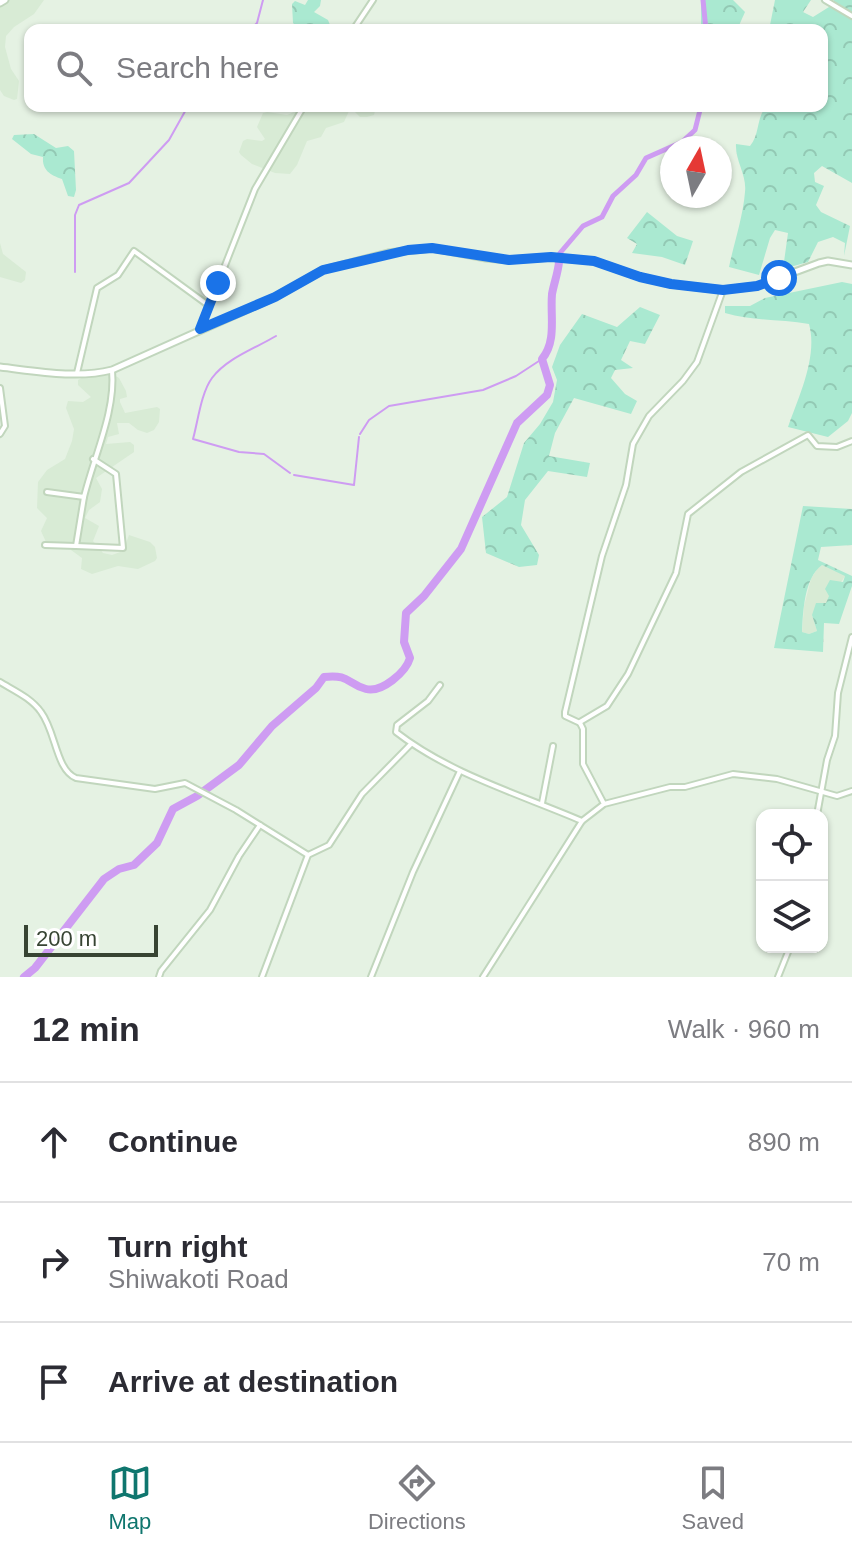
<!DOCTYPE html>
<html lang="en">
<head>
<meta charset="utf-8">
<style>
	:root { --surface:#fff; --page:#f7f7f7; --text:#2b2b33; --muted:#7c7c81; --line:#e1e1e2; --accent:#0f766e }
	body { margin:0; font-family:Helvetica,sans-serif; background:var(--page); color:var(--text) }
	.controls { position:absolute; right:24px; bottom:24px; display:grid; overflow:hidden; border-radius:16px; box-shadow:0 2px 6px #0004 }
	.controls button { width:72px; height:72px; display:grid; place-items:center; padding:0; border:0; border-bottom:2px solid var(--line); background:var(--surface); color:var(--text); font:40px sans-serif }
	.compass { position:absolute; left:660px; top:136px; width:72px; height:72px; border-radius:50%; background:var(--surface); box-shadow:0 2px 6px #0004; rotate:9deg }
	.scale { position:absolute; left:24px; bottom:20px; width:134px; box-sizing:border-box; padding-left:8px; border:4px solid #374433; border-top:0; font-size:22px; line-height:28px; white-space:nowrap; color:#374433; -webkit-text-stroke:6px #fff; paint-order:stroke }
	.stop { position:absolute; width:24px; height:24px; margin:-18px; border:6px solid #1a73e8; border-radius:50%; background:#fff }
	.stop.end { background:#1a73e8; border-color:#fff; box-shadow:0 2px 8px #0008 }
	.list { margin:0; padding:0; list-style:none }
	h2 { display:flex; justify-content:space-between; align-items:center; height:104px; margin:0; padding:0 32px; font-size:34px }
	h2 small { font-size:26px; font-weight:400; color:var(--muted) }
	.list li { display:grid; grid-template-columns:52px 1fr auto; gap:24px; align-items:center; box-sizing:border-box; height:120px; padding:0 32px; border-top:2px solid var(--line) }
	.list b { display:block; font-size:30px; white-space:nowrap }
	.list p { margin:0; font-size:26px; white-space:nowrap; color:var(--muted) }
	.list em { font-size:26px; font-style:normal; color:var(--muted) }
	.icon { flex:none; width:44px; height:44px; fill:none; stroke:currentColor; stroke-width:2; stroke-linecap:round; stroke-linejoin:round }
	.map { position:relative; flex:none; width:852px; height:977px; overflow:hidden }
	.search { position:absolute; background:var(--surface); box-shadow:0 2px 6px #0004; left:24px; right:24px; top:24px; height:88px; display:flex; align-items:center; gap:20px; box-sizing:border-box; padding:0 28px; border-radius:16px; color:var(--muted); font-size:30px }
	.sheet { height:464px; background:var(--surface) }
	nav { display:flex; justify-content:space-around; align-items:center; box-sizing:border-box; height:112px; border-top:2px solid var(--line); background:var(--surface); font-size:22px; color:var(--muted) }
	nav a { display:grid; justify-items:center; gap:4px }
	nav .on { color:var(--accent) }
	.map>svg:first-child { display:block }
</style>
</head>
<body>
<div class="map">
<svg width="852" height="977" viewBox="0 0 852 977">
	<defs>
		<pattern id="forest-crowns" width="20" height="18" patternUnits="userSpaceOnUse" patternTransform="scale(2)"><rect width="20" height="18" fill="#aae9d1"/><path d="M2 6a3 3 0 1 1 6 0M12 15a3 3 0 1 1 6 0" fill="none" stroke="#93c9b4"/></pattern>
	</defs>
	<rect width="100%" height="100%" fill="#e5f2e3"/>
	<g fill="#d8ebd5">
		<path d="M0,0H44L34,14L14,27L6,36L5,47L11,69L19,81L17,99L14,100L4,96L0,90Z"/>
		<path d="M298,106H376L374,115L367,117H360L355,112L349,111L344,122L326,128L321,137L307,141L297,165L290,174L275,173L252,164L241,155L239,152L243,141L247,139L262,141L265,139L257,127L263,113L267,112L287,115L294,112Z"/>
		<path d="M0,243L3,254L26,272L25,280L21,283L0,277Z"/>
		<path d="M114,375L119,378L126,391L127,397L120,399V402L125,413L157,407L160,409L159,422L154,430L147,433L138,430L129,423H117L119,434L108,437L106,444L130,442L134,445V452L96,478L102,489L100,502L89,510L85,518L99,526L93,541L103,553L112,555L123,551L129,535L150,542L155,547L157,558L155,561L138,569L118,566L92,574L81,569L82,558L71,550L68,542L47,544L46,542L41,531L47,518L37,508L38,482L47,470L65,459L72,441L74,429L66,408L68,401L83,402L91,397L78,385V380L85,376Z"/>
		<path d="M822,565L846,575L826,603L812,615L817,631L809,634L802,632L804,606L811,579L817,569Z"/>
	</g>
	<g fill="url(#forest-crowns)" fill-rule="evenodd">
		<path d="M308,0H321L320,6L314,12L328,20L332,30H300L293,23L292,4L295,1L305,5Z"/>
		<path d="M701,0H733L745,12L737,30H701Z"/>
		<path d="M775,0H811L803,12L813,17L829,7L834,0H852V183L822,166L814,173L815,182L824,186L816,205L821,212L850,226L844,256L845,243L833,237L818,242L808,262L783,269L788,233L775,230L770,238L759,275L729,267C734,243 743,217 745,192C747,175 735,161 736,144L750,146C760,134 756,119 766,106H822V30H769Z"/>
		<path d="M34,134L56,148L68,146L74,151L76,190L74,197L68,196L62,179C50,175 42,170 43,157L31,154L12,139L14,135Z"/>
		<path d="M647,212L677,236L693,241L685,265L662,257L632,253L637,244L627,238Z"/>
		<path d="M842,282L852,284V413L848,421L828,437L788,427C799,396 818,356 809,324C781,319 753,321 725,313V306H750L765,298Z"/>
		<path d="M640,307L660,315L645,344L630,341L621,360L633,368L615,370L611,378L625,394L637,401L631,414L574,398L555,433L549,456L590,463L587,477L548,471L525,500L521,525L539,555L537,565L519,567L486,553L482,517L507,497L524,443L540,424L553,402L557,380L552,367L560,345L582,314L617,327Z"/>
		<path d="M803,506L852,509V545L821,547L818,560L852,576V586L839,624L824,623L823,652L774,648ZM822,565L845,576L843,582L830,580L825,589L829,596L826,603H816L812,615L817,631L809,634L802,632C803,612 804,578 822,565Z"/>
	</g>
	<g fill="none" stroke-linecap="round" stroke-linejoin="round">
		<g stroke="#ce9cf2" stroke-width="2">
			<path d="M250,30L257,23L263,0"/>
			<path d="M75,272V215L79,205L129,183L169,140L188,106"/>
			<path d="M276,336C256,348 227,358 212,378C201,393 198,421 193,439L239,452L264,454L290,473"/>
			<path d="M360,434L369,420L389,406L483,390L516,376L542,359"/>
			<path d="M294,475L354,485L359,437"/>
		</g>
		<g stroke="#ce9cf2" stroke-width="5">
			<path d="M703,0L706,30"/>
			<path d="M560,253L583,226L602,217L613,196L636,175L646,158L682,142L695,130L701,106"/>
		</g>
		<path stroke="#ce9cf2" stroke-width="8" d="M24,977L35,968L104,879L119,869L134,865L157,843L173,809L197,796L239,765L272,726L316,688L324,677C350,674 347,684 366,689C382,693 406,672 410,658L404,642L406,613L424,596L461,549L517,423L547,395L550,385L542,359C557,341 550,316 552,294C554,283 558,273 559,262"/>
		<g stroke="#c1d6bd" stroke-width="8">
			<g id="minor">
				<path d="M825,0L852,16"/>
				<path d="M353,30L373,0"/>
				<path d="M200,329L255,189L304,106"/>
				<path d="M77,373L97,288L118,275L134,251L208,305"/>
				<path d="M0,388L5,426L0,434"/>
				<path d="M47,492L84,497C94,456 116,411 112,370"/>
				<path d="M45,545L76,546L84,497"/>
				<path d="M76,546L123,548L116,474L93,459"/>
				<path d="M0,682C15,691 31,698 41,712C56,732 56,770 76,778L155,789L185,783L236,810L308,855"/>
				<path d="M440,685L428,701L397,725L396,732C450,774 519,794 582,821L483,977"/>
				<path d="M580,722L607,706L628,674L676,573L688,514L741,472L808,435L817,446L837,447L852,441"/>
				<path d="M580,723L565,716V712L602,556L626,485L633,444L649,416L683,381L697,362L723,290"/>
				<path d="M580,723L583,729V764L603,802"/>
				<path d="M542,803L553,746"/>
				<path d="M817,815L827,760L835,736L838,693L852,637"/>
				<path d="M582,821L604,804L670,787H685L733,774L777,779L837,796L852,791"/>
				<path d="M159,977L161,971L210,910L239,856L260,825"/>
				<path d="M262,977L308,855L329,845L362,794L411,744"/>
				<path d="M371,977L413,872L460,771"/>
				<path d="M778,977L790,947"/>
			</g>
		</g>
		<g stroke="#c1d6bd" stroke-width="9">
			<g id="tertiary">
				<path d="M0,3L5,0"/>
				<path d="M0,367C35,371 77,379 112,370L275,297L323,270L388,253L432,248L486,258L509,260L551,257L594,261L640,277L671,284L723,290L757,286L819,263L828,261L852,265"/>
			</g>
		</g>
		<use href="#minor" stroke="#fff" stroke-width="4"/>
		<use href="#tertiary" stroke="#fff" stroke-width="5"/>
	</g>
	<g fill="none" stroke-linecap="round" stroke-linejoin="round">
		<path stroke="#1a73e8" stroke-width="10" d="M218,283L200,329L275,297L323,270L408,250L432,248L509,260L551,257L594,261L640,277L671,284L723,290L757,286L779,278"/>
	</g>
</svg>
<div class="controls">
<button><svg class="icon" aria-label="locate" viewBox="0 0 24 24"><circle cx="12" cy="12" r="6"/><path d="M12 2v4M12 18v4M2 12h4M18 12h4"/></svg></button>
<button><svg class="icon" aria-label="layers" viewBox="0 0 24 24"><path d="M12 4l9 5-9 5-9-5zM3 14l9 5 9-5"/></svg></button>
</div>
<svg class="compass" viewBox="-18 -18 36 36"><path d="M0-13l5 13h-10z" fill="#e53935"/><path d="M0 13l5-13h-10z" fill="#7c7c81"/></svg>
<div class="scale">200 m</div>
<div class="stop" style="left:779px;top:278px"></div>
<div class="stop end" style="left:218px;top:283px"></div>
<div class="search"><svg class="icon" aria-label="search" viewBox="0 0 24 24"><circle cx="10" cy="10" r="6"/><path d="M15 15l6 6"/></svg>Search here</div>
</div>
<section class="sheet">
<h2>12 min<small>Walk · 960 m</small></h2>
<ul class="list">
<li><svg class="icon" aria-label="ahead" viewBox="0 0 24 24"><path d="M12 20V5M6 11l6-6 6 6"/></svg><div><b>Continue</b></div><em>890 m</em></li>
<li><svg class="icon" aria-label="right" viewBox="0 0 24 24"><path d="M7 20v-9h11M14 6l5 5-5 5"/></svg><div><b>Turn right</b><p>Shiwakoti Road</p></div><em>70 m</em></li>
<li><svg class="icon" aria-label="arrive" viewBox="0 0 24 24"><path d="M6 21V4h12l-3 4 3 4H6"/></svg><div><b>Arrive at destination</b></div></li>
</ul>
</section>
<nav>
<a class="on"><svg class="icon" aria-label="map" viewBox="0 0 24 24"><path d="M3 6l6-2 6 2 6-2v14l-6 2-6-2-6 2zM9 4v14M15 6v14"/></svg>Map</a>
<a><svg class="icon" aria-label="directions" viewBox="0 0 24 24"><path d="M12 3l9 9-9 9-9-9zM9 14v-3h6M13 9l2 2-2 2"/></svg>Directions</a>
<a><svg class="icon" aria-label="saved" viewBox="0 0 24 24"><path d="M7 4h10v16l-5-4-5 4z"/></svg>Saved</a>
</nav>
</body>
</html>
